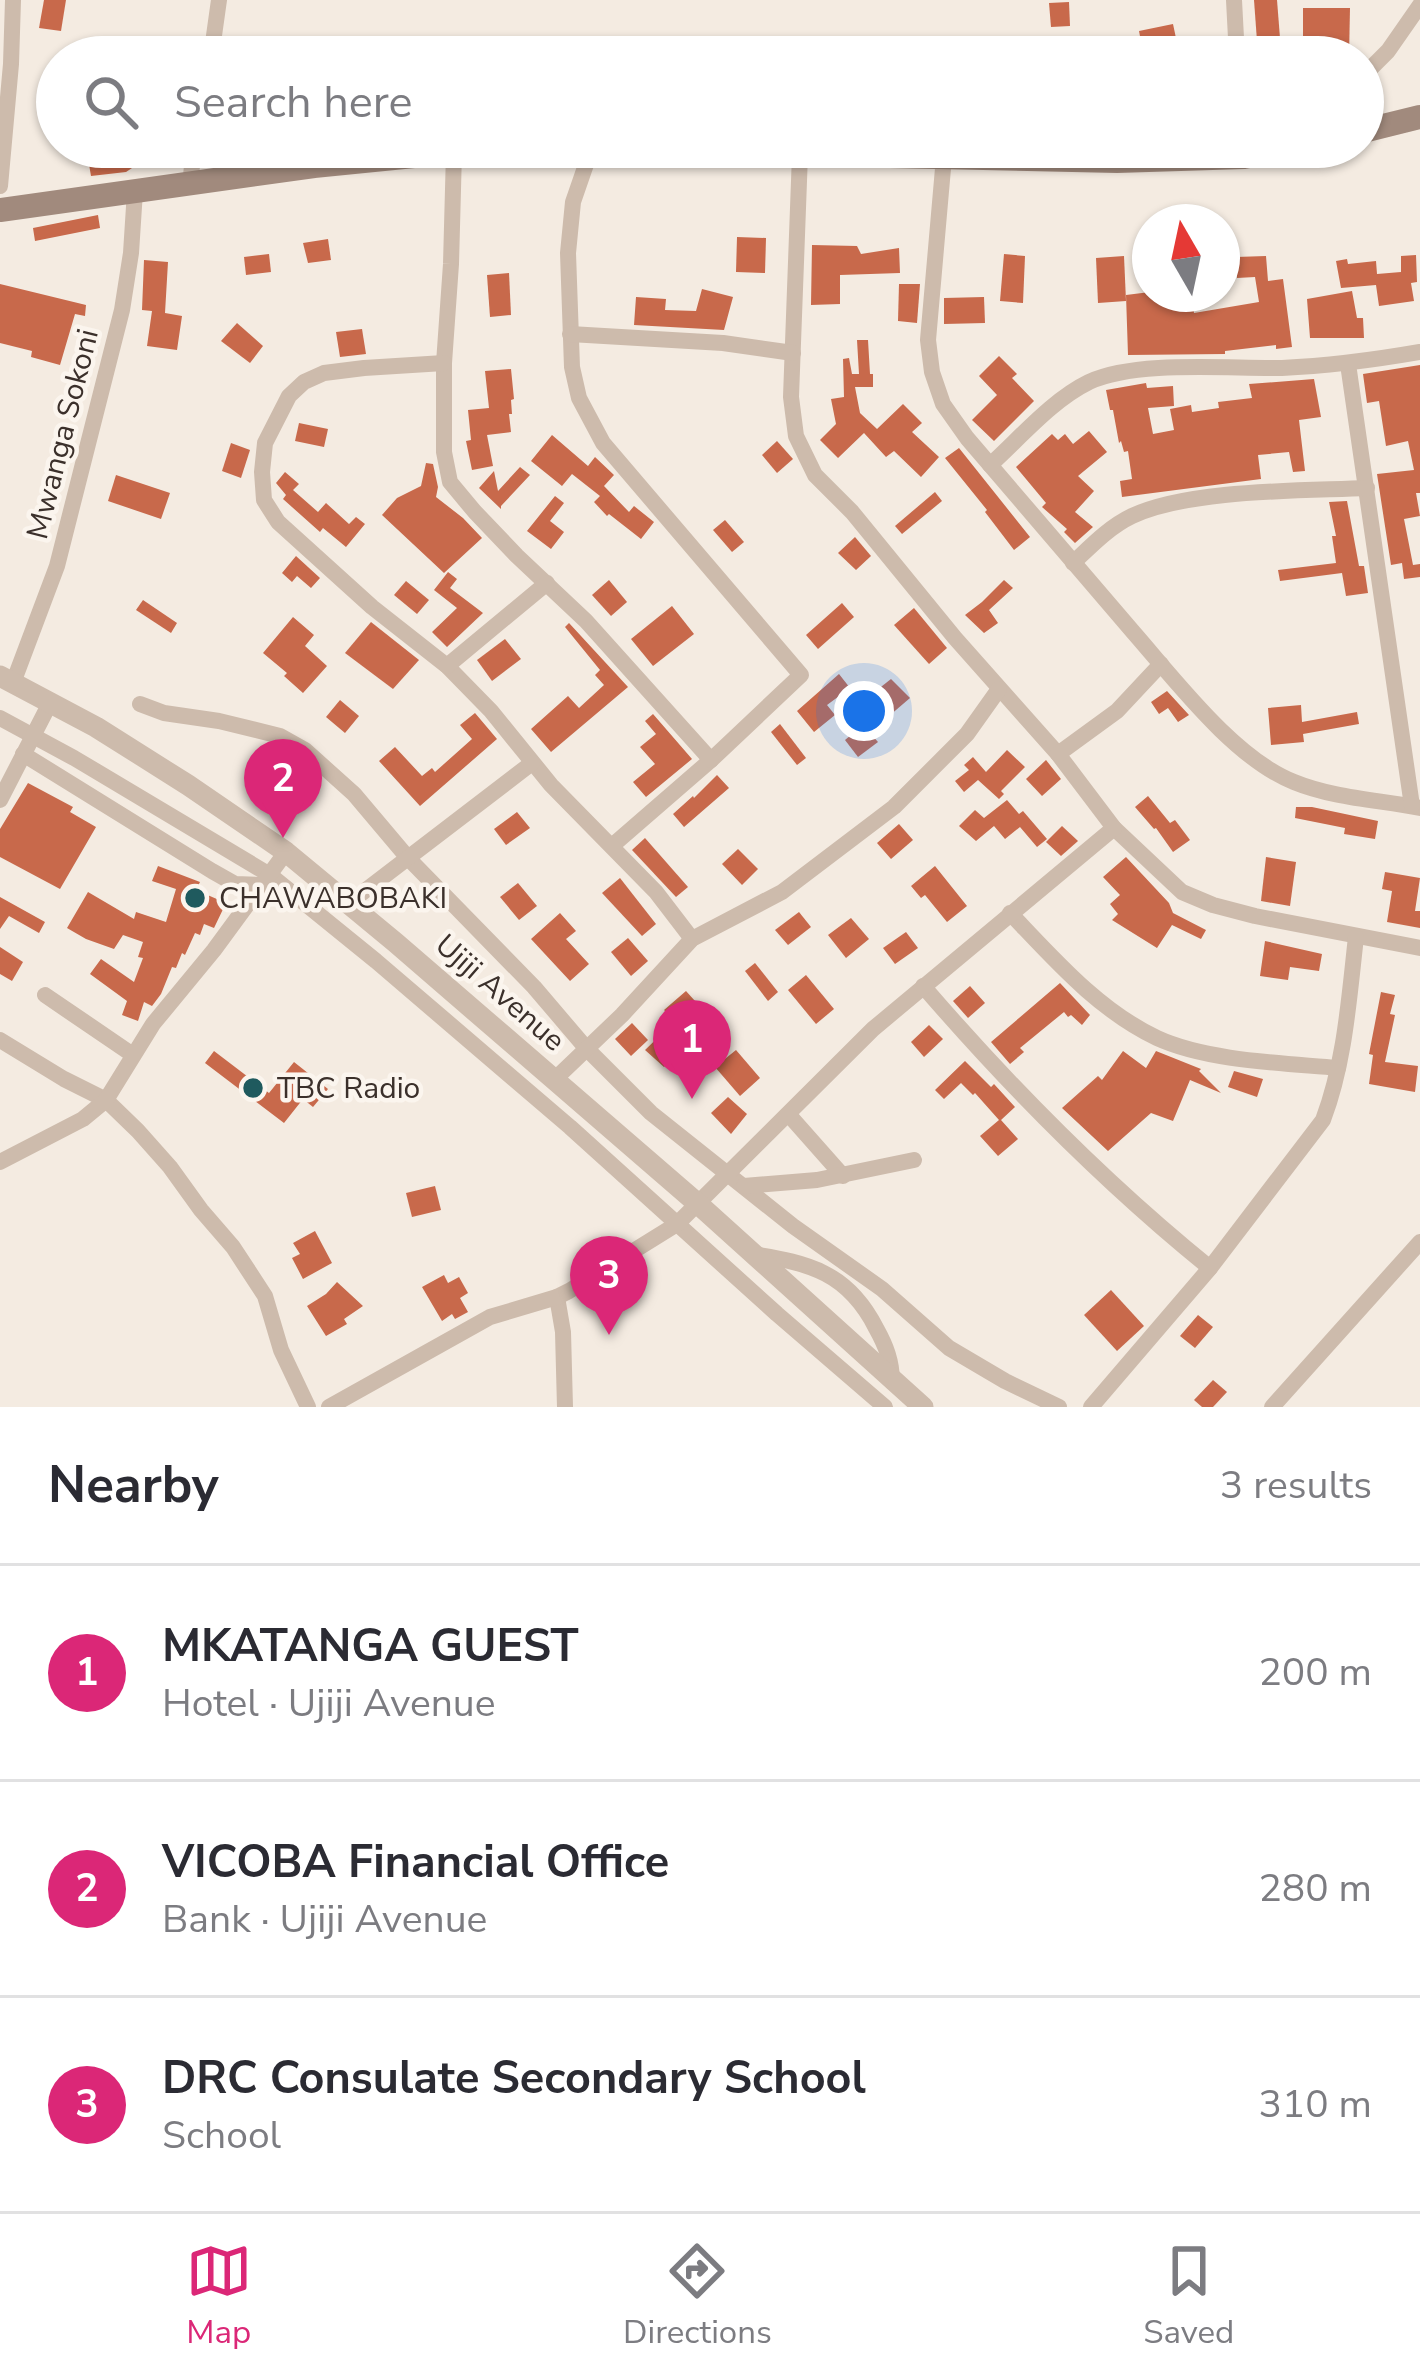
<!DOCTYPE html>
<html lang="en">
<head>
<meta charset="utf-8">
<style>
	:root { --surface:#fff; --page:#f2f2f3; --text:#2b2b33; --muted:#7c7c81; --line:#e1e1e2; --accent:#db2777 }
	body { margin:0; font-family:"Nunito Sans",sans-serif; background:var(--page); color:var(--text) }
	.compass { position:absolute; left:1132px; top:204px; width:108px; height:108px; border-radius:50%; background:var(--surface); box-shadow:0 3px 9px #0004; rotate:351deg }
	.you { position:absolute; left:864px; top:711px; width:42px; height:42px; margin:-30px; border:9px solid #fff; border-radius:50%; background:#1a73e8; box-shadow:0 0 0 18px #1a73e833 }
	.badge { display:grid; place-items:center; width:78px; height:78px; border-radius:50%; background:var(--accent); color:#fff; font-size:39px; font-weight:700 }
	.pin { position:absolute; translate:-50% -99px; filter:drop-shadow(0 3px 6px #0008) }
	.pin::after { content:''; position:absolute; top:63px; width:42px; height:36px; background:inherit; clip-path:polygon(0 0,100% 0,50% 100%) }
	.list { margin:0; padding:0; list-style:none }
	h2 { display:flex; justify-content:space-between; align-items:center; height:156px; margin:0; padding:0 48px; font-size:51px }
	h2 small { font-size:39px; font-weight:400; color:var(--muted) }
	.list li { display:grid; grid-template-columns:78px 1fr auto; gap:36px; align-items:center; box-sizing:border-box; height:216px; padding:0 48px; border-top:3px solid var(--line) }
	.list b { display:block; font-size:45px; white-space:nowrap }
	.list p { margin:0; font-size:39px; white-space:nowrap; color:var(--muted) }
	.list em { font-size:39px; font-style:normal; color:var(--muted) }
	.icon { flex:none; width:66px; height:66px; fill:none; stroke:currentColor; stroke-width:2; stroke-linecap:round; stroke-linejoin:round }
	.map { position:relative; flex:none; width:1420px; height:1407px; overflow:hidden }
	.search { position:absolute; background:var(--surface); box-shadow:0 3px 9px #0004; left:36px; right:36px; top:36px; height:132px; display:flex; align-items:center; gap:30px; box-sizing:border-box; padding:0 42px; border-radius:66px; color:var(--muted); font-size:45px }
	.sheet { height:804px; background:var(--surface) }
	nav { display:flex; justify-content:space-around; align-items:center; box-sizing:border-box; height:168px; border-top:3px solid var(--line); background:var(--surface); font-size:33px; color:var(--muted) }
	nav a { display:grid; justify-items:center; gap:6px }
	nav .on { color:var(--accent) }
	.map>svg:first-child { display:block }
</style>
</head>
<body>
<div class="map">
<svg width="1420" height="1407" viewBox="0 0 1420 1407">
	<rect width="100%" height="100%" fill="#f4ebe1"/>
	<g fill="#c8694b">
		<path d="M44,0H66L61,31L39,28Z"/>
		<path d="M1254,0H1277L1280,38L1257,41Z"/>
		<path d="M1069,2L1070,26L1051,27L1049,3Z"/>
		<path d="M1303,8H1350L1349,57H1303Z"/>
		<path d="M1173,24L1180,57H1144L1139,31Z"/>
		<path d="M86,147H106L107,149L181,147L180,159L135,166L126,172L91,176Z"/>
		<path d="M98,215L100,228L35,241L33,228Z"/>
		<path d="M737,237L766,238L765,273L736,272Z"/>
		<path d="M328,239L331,260L308,263L303,243Z"/>
		<path d="M812,245L857,246L861,254L899,248L900,273L840,275V304L811,305Z"/>
		<path d="M269,254L271,272L246,275L244,257Z"/>
		<path d="M1004,254L1025,256L1023,303L1000,301Z"/>
		<path d="M1416,255L1417,282L1411,283L1414,301L1379,306L1376,285L1341,288L1336,261L1347,259L1348,264L1376,261L1377,274L1401,272V256Z"/>
		<path d="M1124,256L1126,301L1098,303L1096,258Z"/>
		<path d="M1266,256L1268,281L1283,279L1292,347L1276,349V345L1225,351V354L1128,355L1126,295L1150,292V294H1162L1164,307L1193,304L1194,313L1259,302L1255,277L1237,278L1236,257Z"/>
		<path d="M144,260L168,262L165,313L182,316L177,350L147,346L152,311L142,310Z"/>
		<path d="M509,273L511,315L490,317L487,275Z"/>
		<path d="M0,284L86,305L85,316L75,314L60,365L31,357L32,351L0,343Z"/>
		<path d="M899,284H920L917,323L898,321Z"/>
		<path d="M702,289L733,297L724,330L634,325L636,297L666,299L665,310L696,311Z"/>
		<path d="M1352,291L1357,318H1363L1364,338H1310L1307,299Z"/>
		<path d="M984,297L985,323L944,324V298Z"/>
		<path d="M237,323L263,346L250,363L221,341Z"/>
		<path d="M362,329L366,354L340,357L336,332Z"/>
		<path d="M857,340H868L870,374H873V387H855L860,413L877,429L903,404L922,423L912,432L939,457L921,477L894,451L886,457L864,433L838,458L820,440L836,424L831,399L844,397L843,359L849,358L852,374H859Z"/>
		<path d="M999,356L1017,374L1012,378L1034,401L994,441L972,420L997,395L979,376Z"/>
		<path d="M1420,365V493H1416L1420,516L1404,519L1413,565L1420,564V577L1404,579L1402,563L1391,565L1377,474L1414,470L1408,441L1386,446L1379,401L1367,403L1363,374Z"/>
		<path d="M511,369L514,399L511,400L512,414H509L511,432L487,435L493,466L472,470L466,441L471,440L468,410L489,408L485,371Z"/>
		<path d="M1314,379L1321,417L1299,420L1305,471L1293,472L1289,452L1258,455L1261,479L1122,497L1120,481L1132,479L1128,451L1124,452L1121,441L1119,443L1113,410H1110L1106,390L1146,383L1147,388L1173,386L1174,406L1148,408L1153,434L1174,430L1170,409L1191,405L1192,412L1219,408L1218,402L1252,398L1249,384Z"/>
		<path d="M299,423L328,429L324,447L295,441Z"/>
		<path d="M1089,431L1107,452L1078,476L1094,491L1075,512L1093,527L1075,543L1064,532L1067,529L1042,507L1046,503L1016,467L1052,434L1058,440L1065,434L1073,444Z"/>
		<path d="M552,435L588,466L595,457L614,475L604,486L629,512L634,506L654,522L641,539L609,514L607,516L594,502L600,496L572,474L562,486L531,461Z"/>
		<path d="M777,441L793,459L777,473L762,455Z"/>
		<path d="M231,443L250,450L241,478L222,471Z"/>
		<path d="M959,448L1030,537L1014,550L985,512L987,510L945,458Z"/>
		<path d="M426,463L433,464L438,487L436,497L463,518L482,538L444,573L382,515L397,498L421,486Z"/>
		<path d="M520,467L530,475L501,506V509L479,488L494,471L498,491Z"/>
		<path d="M285,472L299,484L293,490L318,512L326,503L349,524L356,517L365,524L346,547L323,528L320,532L283,499L286,495L276,483Z"/>
		<path d="M116,475L170,493L161,519L108,501Z"/>
		<path d="M935,492L942,501L902,534L895,526Z"/>
		<path d="M555,496L564,503L550,521L564,532L551,549L527,531Z"/>
		<path d="M1347,501L1359,566H1364L1368,593L1346,596L1342,573L1280,581L1278,570L1336,563L1332,536H1336L1329,502Z"/>
		<path d="M725,520L744,542L732,552L713,530Z"/>
		<path d="M855,537L871,556L856,570L838,553Z"/>
		<path d="M296,556L320,578L311,588L297,576L292,582L282,573Z"/>
		<path d="M448,572L457,579L450,588L483,613L447,647L432,632L457,608L434,590Z"/>
		<path d="M609,580L627,602L611,616L592,595Z"/>
		<path d="M1004,580L1013,588L989,610L998,623L984,633L965,615L982,602Z"/>
		<path d="M406,581L429,600L417,614L394,595Z"/>
		<path d="M143,600L177,623L171,633L136,610Z"/>
		<path d="M842,603L854,617L818,649L806,635Z"/>
		<path d="M672,606L694,634L653,666L631,639Z"/>
		<path d="M914,608L947,648L929,664L894,625Z"/>
		<path d="M293,617L314,635L305,646L327,666L303,693L284,676L287,673L263,653Z"/>
		<path d="M371,622L419,660L393,689L345,653Z"/>
		<path d="M569,623L628,687L551,752L531,729L568,696L579,708L604,685L595,675L600,670L565,627Z"/>
		<path d="M505,639L521,659L492,681L477,660Z"/>
		<path d="M839,674L850,688L827,705L835,715L814,732L797,711Z"/>
		<path d="M891,679L910,698L889,716L872,694Z"/>
		<path d="M1167,691L1189,715L1178,722L1168,708L1159,714L1151,702Z"/>
		<path d="M340,700L359,716L345,733L326,717Z"/>
		<path d="M1301,705L1302,722L1357,712L1359,724L1303,734L1304,742L1271,745L1268,708Z"/>
		<path d="M475,713L497,739L420,806L379,761L395,747L422,776L432,768L435,772L472,739L460,725Z"/>
		<path d="M653,714L692,759L646,797L633,782L655,764L640,747L656,734L645,721Z"/>
		<path d="M780,724L806,758L797,765L771,732Z"/>
		<path d="M863,725L878,742L858,757L845,740Z"/>
		<path d="M1007,750L1025,767L1001,791L1004,794L999,799L978,780L964,792L955,781L969,770L964,765L973,757L986,772Z"/>
		<path d="M1046,760L1061,779L1042,796L1026,779Z"/>
		<path d="M717,775L729,788L684,827L673,814L693,796L694,798Z"/>
		<path d="M28,783L73,807L70,812L96,827L60,889L0,857V829Z"/>
		<path d="M1148,796L1170,823L1175,820L1190,840L1173,852L1156,828L1154,829L1135,807Z"/>
		<path d="M1007,800L1019,814L1023,811L1047,839L1037,847L1020,827L1005,839L994,826L976,841L959,826L975,810L984,818Z"/>
		<path d="M1296,807H1312L1378,821L1375,839L1344,834L1345,828L1295,818Z"/>
		<path d="M517,812L530,828L506,845L494,829Z"/>
		<path d="M899,824L913,840L891,859L877,843Z"/>
		<path d="M1062,826L1078,841L1061,856L1046,842Z"/>
		<path d="M645,838L688,887L676,897L632,850Z"/>
		<path d="M738,849L758,869L742,885L722,864Z"/>
		<path d="M1126,857L1169,903L1173,913L1206,930L1201,939L1172,925L1157,948L1112,920L1118,914L1110,904L1120,895L1103,877Z"/>
		<path d="M1266,857L1296,862L1290,906L1261,901Z"/>
		<path d="M158,866L200,882L196,890L226,903L214,928L204,924L200,935L195,933L185,955L182,953L176,968L172,967L161,994L152,1006L144,1002L138,1021L122,1015L127,1001L90,974L101,959L134,982L143,958L138,957L143,942L123,935L114,949L86,939L67,928L88,892L134,919L136,912L166,922L176,889L152,881Z"/>
		<path d="M935,866L967,906L947,922L925,895L921,898L911,886Z"/>
		<path d="M1385,872L1420,878L1415,911H1420V928L1387,922L1392,891L1382,889Z"/>
		<path d="M620,878L656,924L642,936L602,893Z"/>
		<path d="M518,883L537,906L519,920L500,897Z"/>
		<path d="M0,897L45,922L39,933L9,916L0,929Z"/>
		<path d="M799,912L811,927L788,945L775,930Z"/>
		<path d="M560,913L576,931L566,939L589,964L570,981L531,939Z"/>
		<path d="M851,918L869,939L846,958L828,935Z"/>
		<path d="M906,932L918,948L895,964L883,948Z"/>
		<path d="M628,938L648,961L631,976L611,952Z"/>
		<path d="M1265,941L1322,954L1319,971L1290,967L1288,980L1260,976Z"/>
		<path d="M0,947L23,962L12,981L0,974Z"/>
		<path d="M755,963L778,992L768,1001L745,971Z"/>
		<path d="M806,975L834,1009L816,1024L788,990Z"/>
		<path d="M1060,983L1090,1015L1082,1025L1071,1015L1068,1017L1064,1012L1020,1048L1024,1052L1010,1064L991,1042Z"/>
		<path d="M970,986L985,1003L968,1018L953,1001Z"/>
		<path d="M686,991L704,1011L678,1035L687,1043L664,1067L645,1050L675,1021L664,1010Z"/>
		<path d="M1381,992L1395,995L1390,1014L1395,1015L1385,1062L1418,1066L1415,1092L1369,1084L1373,1055L1369,1054Z"/>
		<path d="M632,1023L648,1040L631,1056L615,1039Z"/>
		<path d="M929,1025L943,1039L924,1057L911,1042Z"/>
		<path d="M736,1050L760,1078L740,1096L715,1067Z"/>
		<path d="M214,1051L269,1093L294,1062L328,1089L313,1107L303,1099L284,1123L205,1063Z"/>
		<path d="M1123,1051L1146,1068L1156,1051L1201,1069L1199,1071L1221,1093L1190,1080L1173,1121L1151,1113L1108,1151L1062,1108L1098,1076L1102,1080Z"/>
		<path d="M965,1061L991,1087L994,1084L1015,1107L1001,1120L1018,1139L998,1156L980,1136L999,1120L975,1093L973,1095L961,1083L944,1099L935,1090Z"/>
		<path d="M1234,1071L1263,1079L1257,1097L1228,1087Z"/>
		<path d="M728,1097L747,1114L731,1134L711,1113Z"/>
		<path d="M435,1186L441,1210L412,1217L406,1193Z"/>
		<path d="M315,1231L332,1263L303,1279L292,1258L300,1254L293,1243Z"/>
		<path d="M444,1275L448,1283L459,1277L468,1293L460,1298L468,1312L455,1319L452,1314L442,1321L422,1287Z"/>
		<path d="M337,1282L363,1306L344,1319L347,1324L326,1336L307,1306L326,1294Z"/>
		<path d="M1111,1290L1144,1326L1117,1351L1084,1315Z"/>
		<path d="M1198,1315L1213,1327L1195,1348L1180,1336Z"/>
		<path d="M1213,1380L1227,1392L1213,1407H1202L1194,1400Z"/>
	</g>
	<g fill="none" stroke-linecap="round" stroke-linejoin="round">
		<g stroke="#cdbbac" stroke-width="16">
			<path d="M1234,0L1237,57"/>
			<path d="M211,57L219,0"/>
			<path d="M1363,76L1388,51L1420,5"/>
			<path d="M591,150L573,202L568,253L572,367L579,398L603,443L801,675L711,760L613,845"/>
			<path d="M454,152L451,264L444,363V452L450,482L475,512L517,556L586,621L711,760"/>
			<path d="M800,154L791,397L796,436L815,475L852,512L955,638L1058,754L1114,828L1182,892L1213,905L1255,916L1420,948"/>
			<path d="M944,157L928,340L932,372L943,404L967,438C1022,503 1078,568 1134,633C1176,681 1235,759 1294,782C1333,798 1379,800 1420,808"/>
			<path d="M190,185L194,147"/>
			<path d="M0,186L11,64L13,0"/>
			<path d="M570,334L723,343L793,353"/>
			<path d="M444,363L364,368L324,373L304,382L289,396L265,443L262,472L264,500L278,522L372,607L447,666L491,711L551,785L656,892L692,939"/>
			<path d="M1348,364L1412,806"/>
			<path d="M990,465C1020,438 1052,400 1089,382C1137,360 1228,369 1282,368C1329,366 1374,360 1420,352"/>
			<path d="M1073,563C1091,546 1109,527 1132,516C1190,489 1302,491 1367,488"/>
			<path d="M447,666L547,583"/>
			<path d="M13,683L57,566L122,310L131,253L135,191"/>
			<path d="M140,704L164,713L219,721L280,736L305,750L354,794L408,858L534,987L586,1048L651,1113L793,1226L882,1289L949,1348L1005,1381L1059,1407"/>
			<path d="M0,718L74,758L270,875L376,961L570,1127L777,1314L885,1407"/>
			<path d="M23,754L212,871L235,884L262,885"/>
			<path d="M1058,754L1117,711L1161,664"/>
			<path d="M0,800L51,701"/>
			<path d="M349,903L532,763"/>
			<path d="M1010,913C1054,959 1098,1010 1157,1038C1207,1061 1283,1063 1338,1068"/>
			<path d="M923,986C1011,1088 1105,1183 1210,1268"/>
			<path d="M45,995L133,1055"/>
			<path d="M0,1040L64,1079L106,1100L138,1131L170,1167L201,1210L233,1247L265,1296L281,1350L308,1407"/>
			<path d="M554,1080L622,1015L692,939L782,892L894,807L967,734L999,689"/>
			<path d="M789,1115L843,1176"/>
			<path d="M0,1162L83,1119L106,1100L153,1024L214,950L286,852"/>
			<path d="M744,1186L817,1180L914,1160"/>
			<path d="M752,1254C810,1263 848,1273 876,1328C886,1346 892,1361 892,1382"/>
			<path d="M557,1297L563,1332L565,1407"/>
			<path d="M329,1407L490,1317L557,1297L569,1291L677,1224L873,1029L1114,828"/>
			<path d="M1091,1407L1210,1268L1323,1120C1345,1062 1349,998 1356,937"/>
			<path d="M1272,1407L1420,1242"/>
		</g>
		<path stroke="#cdbbac" stroke-width="21" d="M0,676L96,727L188,785L286,852L396,943L697,1203L923,1407"/>
		<g stroke="#a18a7d" stroke-width="24">
			<path d="M1363,131L1420,117"/>
			<path d="M0,210L314,166L454,152H699L1117,161L1244,157L1297,147"/>
		</g>
	</g>
	<g fill="#1f5a5e" stroke="#fbf5ee" stroke-width="4.5">
		<circle cx="195" cy="898" r="12"/>
		<circle cx="253" cy="1088" r="12"/>
	</g>
	<g text-anchor="middle" dominant-baseline="central" stroke-width="9" stroke-linejoin="round" paint-order="stroke">
		<g font-size="30" fill="#3b302b" stroke="#fbf5ee">
			<text transform="translate(63 434) rotate(-76)">Mwanga Sokoni</text>
			<text transform="translate(500 993) rotate(41)">Ujiji Avenue</text>
		</g>
		<g font-size="30" fill="#3b302b" stroke="#fbf5ee" text-anchor="start">
			<text x="219" y="898">CHAWABOBAKI</text>
			<text x="277" y="1088">TBC Radio</text>
		</g>
	</g>
</svg>
<svg class="compass" viewBox="-18 -18 36 36"><path d="M0-13l5 13h-10z" fill="#e53935"/><path d="M0 13l5-13h-10z" fill="#7c7c81"/></svg>
<div class="you"></div>
<div class="pin badge" style="left:692px;top:1099px">1</div>
<div class="pin badge" style="left:283px;top:838px">2</div>
<div class="pin badge" style="left:609px;top:1335px">3</div>
<div class="search"><svg class="icon" aria-label="search" viewBox="0 0 24 24"><circle cx="10" cy="10" r="6"/><path d="M15 15l6 6"/></svg>Search here</div>
</div>
<section class="sheet">
<h2>Nearby<small>3 results</small></h2>
<ul class="list">
<li><span class="badge">1</span><div><b>MKATANGA GUEST</b><p>Hotel · Ujiji Avenue</p></div><em>200 m</em></li>
<li><span class="badge">2</span><div><b>VICOBA Financial Office</b><p>Bank · Ujiji Avenue</p></div><em>280 m</em></li>
<li><span class="badge">3</span><div><b>DRC Consulate Secondary School</b><p>School</p></div><em>310 m</em></li>
</ul>
</section>
<nav>
<a class="on"><svg class="icon" aria-label="map" viewBox="0 0 24 24"><path d="M3 6l6-2 6 2 6-2v14l-6 2-6-2-6 2zM9 4v14M15 6v14"/></svg>Map</a>
<a><svg class="icon" aria-label="directions" viewBox="0 0 24 24"><path d="M12 3l9 9-9 9-9-9zM9 14v-3h6M13 9l2 2-2 2"/></svg>Directions</a>
<a><svg class="icon" aria-label="saved" viewBox="0 0 24 24"><path d="M7 4h10v16l-5-4-5 4z"/></svg>Saved</a>
</nav>
</body>
</html>
